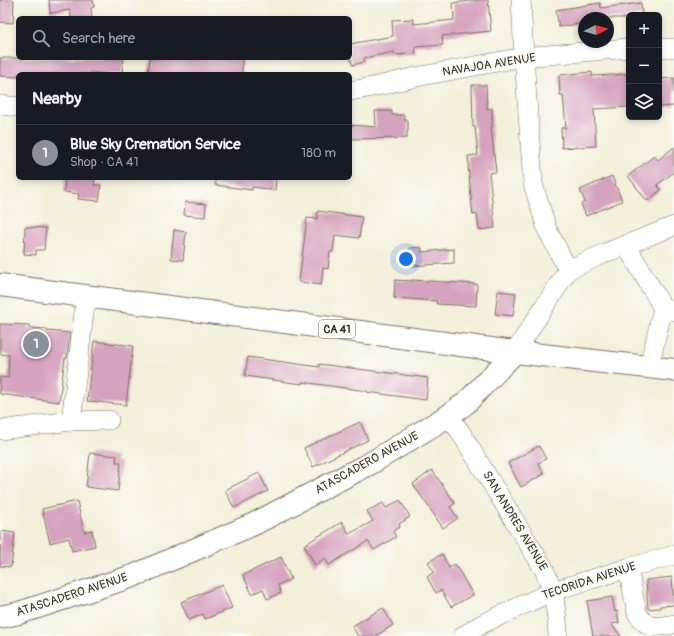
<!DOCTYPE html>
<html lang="en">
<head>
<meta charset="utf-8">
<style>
	:root { --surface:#171b24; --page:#20242c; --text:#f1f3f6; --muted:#9ea1a6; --line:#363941; --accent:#8c9099 }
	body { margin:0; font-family:Pangolin,sans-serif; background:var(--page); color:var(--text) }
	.controls { position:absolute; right:12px; top:12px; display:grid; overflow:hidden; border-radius:6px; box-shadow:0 2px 6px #0003 }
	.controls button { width:36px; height:36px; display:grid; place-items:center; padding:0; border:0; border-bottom:1px solid var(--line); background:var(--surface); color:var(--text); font:20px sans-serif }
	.compass { position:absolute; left:578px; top:12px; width:36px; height:36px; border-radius:50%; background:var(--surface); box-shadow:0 2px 6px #0003; rotate:84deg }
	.you { position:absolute; left:406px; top:259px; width:14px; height:14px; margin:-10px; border:3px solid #fff; border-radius:50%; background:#1a73e8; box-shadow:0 0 0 6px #1a73e833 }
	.badge { display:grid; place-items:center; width:26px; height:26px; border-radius:50%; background:var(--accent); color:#fff; font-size:13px; font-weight:700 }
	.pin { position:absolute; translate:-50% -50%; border:2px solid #fff; box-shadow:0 1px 4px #0006 }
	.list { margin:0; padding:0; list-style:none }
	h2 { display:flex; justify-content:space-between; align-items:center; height:52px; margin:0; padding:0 16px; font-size:17px }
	h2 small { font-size:13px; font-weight:400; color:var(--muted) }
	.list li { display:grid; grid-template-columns:26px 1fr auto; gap:12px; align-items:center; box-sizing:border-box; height:56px; padding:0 16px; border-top:1px solid var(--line) }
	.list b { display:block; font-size:15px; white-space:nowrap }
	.list p { margin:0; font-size:13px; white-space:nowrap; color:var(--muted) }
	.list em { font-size:13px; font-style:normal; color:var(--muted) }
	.icon { flex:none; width:22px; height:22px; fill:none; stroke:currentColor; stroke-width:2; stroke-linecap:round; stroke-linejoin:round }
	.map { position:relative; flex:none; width:674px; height:636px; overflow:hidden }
	.search { position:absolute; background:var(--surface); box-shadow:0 2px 6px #0003; left:16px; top:16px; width:336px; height:44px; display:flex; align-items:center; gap:10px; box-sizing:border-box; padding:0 14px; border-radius:6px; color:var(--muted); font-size:15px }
	.panel { position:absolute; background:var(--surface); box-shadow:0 2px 6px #0003; left:16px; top:72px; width:336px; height:108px; border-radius:6px }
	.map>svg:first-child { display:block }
</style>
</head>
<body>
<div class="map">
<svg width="674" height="636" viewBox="0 0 674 636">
	<rect width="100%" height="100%" fill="#fdfcf7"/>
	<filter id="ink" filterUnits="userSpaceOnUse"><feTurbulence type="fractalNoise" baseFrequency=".025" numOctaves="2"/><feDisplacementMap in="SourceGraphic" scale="8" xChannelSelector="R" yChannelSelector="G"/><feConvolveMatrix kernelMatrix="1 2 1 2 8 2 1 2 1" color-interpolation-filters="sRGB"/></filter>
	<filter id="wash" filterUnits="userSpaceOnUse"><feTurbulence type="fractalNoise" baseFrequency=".012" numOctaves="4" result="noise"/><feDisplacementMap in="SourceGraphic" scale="16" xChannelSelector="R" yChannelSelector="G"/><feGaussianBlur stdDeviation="0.9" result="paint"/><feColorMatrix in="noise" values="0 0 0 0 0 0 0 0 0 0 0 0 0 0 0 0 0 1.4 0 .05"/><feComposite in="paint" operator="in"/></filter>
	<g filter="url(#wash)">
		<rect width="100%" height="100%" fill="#f3efda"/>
		<g id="blocks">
			<g fill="#d6a3bf">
				<path d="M0,0H14L13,23L0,22Z"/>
				<path d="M49,0H93L94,7L91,8L92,18H71L70,10L50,13Z"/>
				<path d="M480,0H488L491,31L442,36L443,45L415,47L416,54L395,55L394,52L364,58V62L352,65L350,55V44L393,36L392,20L413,19L414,24L454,20L453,3Z"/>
				<path d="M600,3L601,8L641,3L642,15H629V18H584V23L559,27L556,10Z"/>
				<path d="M0,58H124L122,74H110L90,72L89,74H18V77L0,76Z"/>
				<path d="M150,58H242V74H148Z"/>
				<path d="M592,72V76L628,74L629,107L594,109L596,146L562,148L561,128H566L563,95H560L559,75Z"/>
				<path d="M674,78V106L659,107V79Z"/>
				<path d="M472,85H486L487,109L492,108V127H491L496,172L489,173L495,228L479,230L477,214L473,215L468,166H469L468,156L478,155L475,127H473Z"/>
				<path d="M375,111H392V115H404V120H408V131H407V138L350,139V125L376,127Z"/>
				<path d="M674,147V172L657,185L661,190L647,201L628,176L654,156L658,160Z"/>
				<path d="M612,176L622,201L586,216L581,204L585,202L580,190Z"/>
				<path d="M65,178H95L94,185H101L99,201L78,199L79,194L64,192Z"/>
				<path d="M216,178H276L275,190L252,187V190L215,185Z"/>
				<path d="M185,202L206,204L205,217L184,215Z"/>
				<path d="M318,211L362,217L359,238L335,235L333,252H330L328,269L323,268L321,285L299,282L307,218L317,219Z"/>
				<path d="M25,227L46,228L44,250H36V255L24,254Z"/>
				<path d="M174,230L186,232L183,260L171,259Z"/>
				<path d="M421,247L422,252L454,249V263L411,266L410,248Z"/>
				<path d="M395,280L412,281V280L477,284L476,306L436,304L437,301L394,298Z"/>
				<path d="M498,291L516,293L513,316L495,314Z"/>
				<path d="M0,324L29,325V328L47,329V331L70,333L67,358H65L59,402L0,394V377L8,378L9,355L0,354Z"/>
				<path d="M94,341L133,346L126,405L87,401Z"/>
				<path d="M248,357L319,367V364L428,378L426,400L367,392V391L302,382V384L245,376Z"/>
				<path d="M360,422L368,440L313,467L304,448Z"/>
				<path d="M539,446L546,459L538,463L544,474L521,487L508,463Z"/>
				<path d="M90,453L117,456L116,462H121L118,491L86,487Z"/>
				<path d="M432,470L455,503L450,507L458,518L443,528L413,484Z"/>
				<path d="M259,473L268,491L234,508L225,490Z"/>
				<path d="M400,500L410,517L399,524L400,527L393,531L396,537L374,550L368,541L329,565L325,558L315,565L304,545L342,522L349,534L373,521L367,511L383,503L386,508Z"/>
				<path d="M77,501L84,532L92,530L95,546L72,551L69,538L50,543L42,509Z"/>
				<path d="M1,531L15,533L11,567L0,566Z"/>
				<path d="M442,554L449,568L455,564L473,595L451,607L441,590L436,593L427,577L434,572L428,562Z"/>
				<path d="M281,557L291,579L278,585L281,593L267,599L263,589L252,594L243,575Z"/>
				<path d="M672,577L674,605L660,606V608L648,609L646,580Z"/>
				<path d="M222,585L232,608L205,619L203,614L189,620L181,602Z"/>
				<path d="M612,597L615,612L617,611L619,623L611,624L621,636H593L587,601Z"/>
				<path d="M383,608L393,625L376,636H358L352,626Z"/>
			</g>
		</g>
	</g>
	<g filter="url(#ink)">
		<use href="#blocks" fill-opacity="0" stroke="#7b6f60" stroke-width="1"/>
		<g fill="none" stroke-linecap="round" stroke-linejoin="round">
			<g stroke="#7b6f60" stroke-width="20">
				<g id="minor">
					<path d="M521,0L524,57L533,184L547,229L568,270"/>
					<path d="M659,48H674"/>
					<path d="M350,91L373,87L416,77L524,57L629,48"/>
					<path d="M0,105L18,107"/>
					<path d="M626,245L663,308"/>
					<path d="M515,352L568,270L605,253L674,226"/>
					<path d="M649,367L663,308L674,311"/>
					<path d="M448,416L459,430L544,569L553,591L557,619L558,636"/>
					<path d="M71,421L109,420"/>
					<path d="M0,430L71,421L86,296"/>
					<path d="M628,568L637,613C648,631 656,627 674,624"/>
					<path d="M463,636L482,624L553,591L628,568L674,555"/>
				</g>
			</g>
			<g stroke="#7b6f60" stroke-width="24">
				<g id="major">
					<path d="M0,285L515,352L674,370"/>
					<path d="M0,617L19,613L133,576L254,524L371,463L448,416L466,403L515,352"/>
				</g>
			</g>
			<use href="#minor" stroke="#fff" stroke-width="19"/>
			<use href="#major" stroke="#fff" stroke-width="22"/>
		</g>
	</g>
	<g text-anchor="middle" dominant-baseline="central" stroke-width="4" stroke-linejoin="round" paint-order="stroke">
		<rect fill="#fdfcf7" stroke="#75695f" stroke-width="1" x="319" y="320" width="36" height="18" rx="3"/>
		<g font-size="11" font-weight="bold" fill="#3b2a1e">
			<text x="337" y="329">CA 41</text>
		</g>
		<g font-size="12" fill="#3b2a1e" stroke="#fdfcf7">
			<text transform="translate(489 65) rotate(-9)">NAVAJOA AVENUE</text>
			<text transform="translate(367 463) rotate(-29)">ATASCADERO AVENUE</text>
			<text transform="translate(515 521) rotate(59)">SAN ANDRES AVENUE</text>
			<text transform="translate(589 581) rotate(-18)">TECORIDA AVENUE</text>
			<text transform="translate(72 595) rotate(-18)">ATASCADERO AVENUE</text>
		</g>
	</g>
</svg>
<div class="controls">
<button>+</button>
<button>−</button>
<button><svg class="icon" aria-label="layers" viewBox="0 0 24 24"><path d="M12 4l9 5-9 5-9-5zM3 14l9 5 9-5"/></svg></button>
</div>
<svg class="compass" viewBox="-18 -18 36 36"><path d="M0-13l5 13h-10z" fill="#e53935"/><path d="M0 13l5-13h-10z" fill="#9ea1a6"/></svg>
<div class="you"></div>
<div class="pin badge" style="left:36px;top:344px">1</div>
<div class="search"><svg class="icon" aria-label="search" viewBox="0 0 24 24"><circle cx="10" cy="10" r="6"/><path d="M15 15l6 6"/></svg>Search here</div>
<section class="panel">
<h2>Nearby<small></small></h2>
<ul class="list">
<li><span class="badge">1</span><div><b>Blue Sky Cremation Service</b><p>Shop · CA 41</p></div><em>180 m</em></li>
</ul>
</section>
</div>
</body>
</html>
